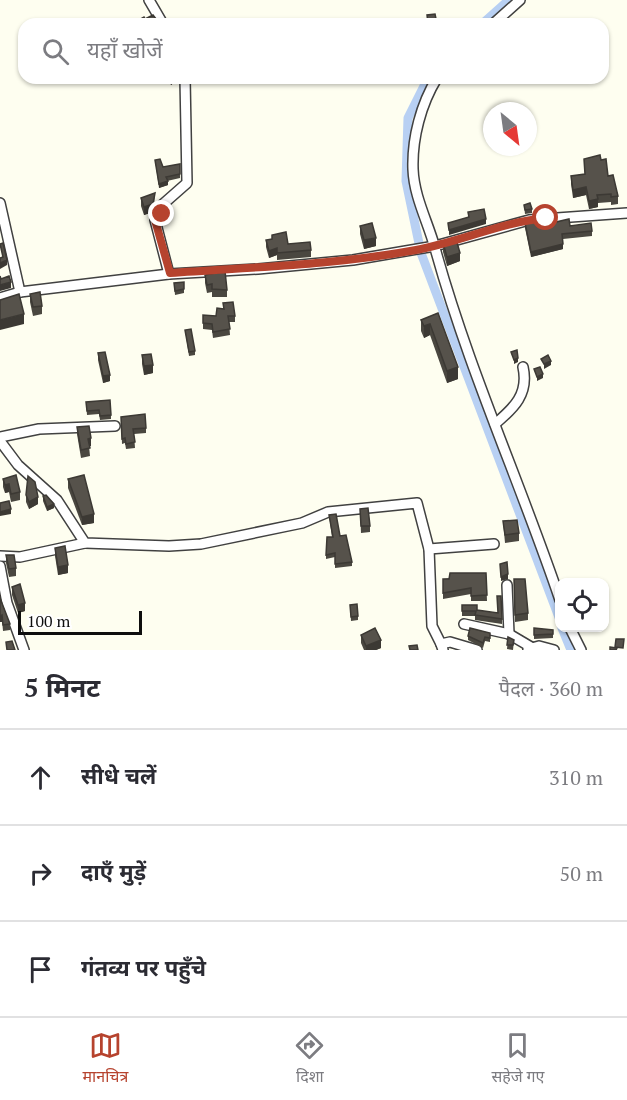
<!DOCTYPE html>
<html lang="hi">
<head>
<meta charset="utf-8">
<style>
	:root { --surface:#fff; --page:#f7f7f7; --text:#2b2b33; --muted:#7c7c81; --line:#e1e1e2; --accent:#b6432e }
	body { margin:0; font-family:"PT Serif","Noto Sans Devanagari",serif; background:var(--page); color:var(--text) }
	.controls { position:absolute; right:18px; bottom:18px; display:grid; overflow:hidden; border-radius:12px; box-shadow:0 2px 4px #0004 }
	.controls button { width:54px; height:54px; display:grid; place-items:center; padding:0; border:0; border-bottom:2px solid var(--line); background:var(--surface); color:var(--text); font:30px sans-serif }
	.compass { position:absolute; left:483px; top:102px; width:54px; height:54px; border-radius:50%; background:var(--surface); box-shadow:0 2px 4px #0004; rotate:151deg }
	.scale { position:absolute; left:18px; bottom:15px; width:124px; box-sizing:border-box; padding-left:6px; border:3px solid #0e0e0e; border-top:0; font-size:16px; line-height:21px; white-space:nowrap; color:#0e0e0e; -webkit-text-stroke:4px #fff; paint-order:stroke }
	.stop { position:absolute; width:18px; height:18px; margin:-14px; border:4px solid #b6432e; border-radius:50%; background:#fff }
	.stop.end { background:#b6432e; border-color:#fff; box-shadow:0 2px 6px #0008 }
	.list { margin:0; padding:0; list-style:none }
	h2 { display:flex; justify-content:space-between; align-items:center; height:78px; margin:0; padding:0 24px; font-size:26px }
	h2 small { font-size:20px; font-weight:400; color:var(--muted) }
	.list li { display:grid; grid-template-columns:39px 1fr auto; gap:18px; align-items:center; box-sizing:border-box; height:96px; padding:0 24px; border-top:2px solid var(--line) }
	.list b { display:block; font-size:22px; white-space:nowrap }
	.list em { font-size:20px; font-style:normal; color:var(--muted) }
	.icon { flex:none; width:33px; height:33px; fill:none; stroke:currentColor; stroke-width:2; stroke-linecap:round; stroke-linejoin:round }
	.map { position:relative; flex:none; width:627px; height:650px; overflow:hidden }
	.search { position:absolute; background:var(--surface); box-shadow:0 2px 4px #0004; left:18px; right:18px; top:18px; height:66px; display:flex; align-items:center; gap:15px; box-sizing:border-box; padding:0 21px; border-radius:18px; color:var(--muted); font-size:22px }
	.sheet { height:366px; background:var(--surface) }
	nav { display:flex; justify-content:space-around; align-items:center; box-sizing:border-box; height:84px; border-top:2px solid var(--line); background:var(--surface); font-size:16px; color:var(--muted) }
	nav a { display:grid; justify-items:center; gap:3px }
	nav .on { color:var(--accent) }
	.map>svg:first-child { display:block }
</style>
</head>
<body>
<div class="map">
<svg width="627" height="650" viewBox="0 0 627 650">
	<rect width="100%" height="100%" fill="#fefef0"/>
	<g fill="none" stroke-linecap="round" stroke-linejoin="round">
		<g stroke="#b8d0f3" stroke-width="9">
			<path d="M482,24L509,0"/>
			<path d="M428,78L408,118L406,181L421,253L560,620"/>
			<path d="M562,628L571,650"/>
		</g>
		<g stroke="#414141" stroke-width="12">
			<g id="minor">
				<path d="M149,0L163,24"/>
				<path d="M493,24L520,0"/>
				<path d="M437,78C421,104 412,138 413,169C414,197 428,222 435,248C468,368 520,482 560,600"/>
				<path d="M0,203L20,292"/>
				<path d="M169,274L155,220L162,214V205L187,183L185,78"/>
				<path d="M0,298L20,292L169,274L258,269L353,260L435,246L529,220L627,213"/>
				<path d="M495,424C514,408 529,394 523,367"/>
				<path d="M0,437L39,429L115,426"/>
				<path d="M0,441L18,465L57,500L85,543L169,546L201,544L302,523L328,512L417,503L429,549L432,626L441,644"/>
				<path d="M429,549L494,544"/>
				<path d="M0,556L20,557L85,543"/>
				<path d="M0,566L7,603L24,650"/>
				<path d="M507,585L509,634"/>
				<path d="M464,624L509,634L531,647"/>
				<path d="M570,628L581,650"/>
				<path d="M528,649L539,646L554,650"/>
				<path d="M443,650L441,644L450,642L477,650"/>
			</g>
		</g>
		<use href="#minor" stroke="#fff" stroke-width="9"/>
	</g>
	<g fill="#4a4740">
		<path d="M167,78H176V81L171,85Z"/>
		<path d="M584,159L601,160L618,196V204L611,205V202L598,203V207L589,209L586,195L573,198L571,184V176L585,174Z"/>
		<path d="M155,160L163,167L180,164V178L167,181L168,185L159,188Z"/>
		<path d="M141,198L155,202L153,212L144,215L141,206Z"/>
		<path d="M524,205L532,209V213L525,214Z"/>
		<path d="M525,223L570,226L592,231V236L563,239V249L531,257L525,228Z"/>
		<path d="M360,226L376,246L364,249L360,234Z"/>
		<path d="M272,235L288,244L311,250V257L277,260V255L269,258L266,247V240L272,239Z"/>
		<path d="M443,243L460,261L447,266L443,252Z"/>
		<path d="M205,275L227,290V297H212V292L207,293L205,283Z"/>
		<path d="M184,282V293L175,295L174,283Z"/>
		<path d="M30,294L42,306V314L33,316L30,302Z"/>
		<path d="M223,303L235,316V322H229L230,335L213,338L212,330L203,329V315L216,316L223,309Z"/>
		<path d="M438,313L458,379L447,383L430,335L424,338L421,331V320Z"/>
		<path d="M185,330L195,351V355L189,356Z"/>
		<path d="M98,353L110,381L103,383L98,360Z"/>
		<path d="M142,355L153,373L144,375L142,364Z"/>
		<path d="M86,402L111,415V419L100,420L99,414L87,415Z"/>
		<path d="M121,417L146,428V433L134,434L135,448L126,449L125,443L122,444Z"/>
		<path d="M77,427L91,446H89L90,456L81,458L77,434Z"/>
		<path d="M3,479L20,492V500L11,502L9,492L5,493L3,487Z"/>
		<path d="M68,479L94,523L82,525L68,488Z"/>
		<path d="M26,495L38,504L29,509L26,502Z"/>
		<path d="M43,496L54,508L47,511L43,501Z"/>
		<path d="M360,509L370,526V532L361,533Z"/>
		<path d="M329,515L352,562V566L335,568V557L326,559V555L332,537Z"/>
		<path d="M503,521L519,533V541L505,543Z"/>
		<path d="M55,548L68,573L58,575L55,556Z"/>
		<path d="M6,555L16,568V576L9,577L6,563Z"/>
		<path d="M486,573L487,601H471V594L443,599V579Z"/>
		<path d="M514,579L528,613V620L515,622Z"/>
		<path d="M12,587L25,611L18,613L12,595Z"/>
		<path d="M0,598L10,624V630L3,631Z"/>
		<path d="M350,605L358,616V620L351,621Z"/>
		<path d="M462,605L502,619V624L475,620V616H462Z"/>
		<path d="M553,630V638L534,639V635Z"/>
		<path d="M361,635L381,648L376,650H364L361,643Z"/>
		<path d="M468,636L490,637V642L485,641L483,648L468,640Z"/>
		<path d="M508,637L514,640L513,650L507,649Z"/>
	</g>
	<g fill="#3c3934">
		<path d="M172,78H176V81L171,85V79Z"/>
		<path d="M168,181V185L159,188V184Z"/>
		<path d="M586,187V195L573,198V190Z"/>
		<path d="M155,193L153,212L144,215V207Z"/>
		<path d="M598,199V207L589,209V201Z"/>
		<path d="M486,219V224L449,235V230Z"/>
		<path d="M376,238V246L364,249V240Z"/>
		<path d="M563,244V249L531,257V252Z"/>
		<path d="M277,248V255L269,258V251Z"/>
		<path d="M460,253V261L447,266V257Z"/>
		<path d="M7,260V265L0,269V263Z"/>
		<path d="M11,282V288L0,291V285Z"/>
		<path d="M24,314V324L0,330V320Z"/>
		<path d="M430,324V335L424,338V326Z"/>
		<path d="M518,358V362L514,364V360Z"/>
		<path d="M551,361V365L544,369V364Z"/>
		<path d="M153,365V373L144,375V366Z"/>
		<path d="M458,367V379L447,383V371Z"/>
		<path d="M543,374V378L537,381V377Z"/>
		<path d="M110,375V381L103,383V376Z"/>
		<path d="M91,438V446H88V439Z"/>
		<path d="M9,484V492L5,493V485Z"/>
		<path d="M38,497V504L29,509V502Z"/>
		<path d="M54,504V508L47,511V507Z"/>
		<path d="M11,509V514L0,516V512Z"/>
		<path d="M94,514V523L82,525V517Z"/>
		<path d="M68,565V573L58,575V567Z"/>
		<path d="M508,574V579L501,581V577Z"/>
		<path d="M25,603V611L18,613V605Z"/>
		<path d="M2,615V622H0V616Z"/>
		<path d="M381,640V648L376,650H366V646Z"/>
	</g>
	<g fill="#56524b" stroke="#3c3934" stroke-width="1.5">
		<path d="M435,14L437,24H428L427,15Z"/>
		<path d="M153,15L160,24H139L137,21L144,17L145,19Z"/>
		<path d="M600,155L601,160L606,159L608,176L613,175L618,196L611,197V194L597,195L598,199L589,201L586,187L573,190L571,176L585,174L584,159Z"/>
		<path d="M160,159L163,167L180,164V174L166,177L168,181L159,184L155,160Z"/>
		<path d="M155,193L153,204L144,207L141,198Z"/>
		<path d="M530,203L532,209L525,210L524,205Z"/>
		<path d="M484,209L486,219L449,230L448,223L469,217L468,212Z"/>
		<path d="M569,219L570,226L591,223L592,231L562,234L563,244L531,252L525,223L543,221V225Z"/>
		<path d="M372,223L376,238L364,240L360,226Z"/>
		<path d="M286,232L288,244L310,242L311,250L277,253V248L269,251L266,240L272,239V235Z"/>
		<path d="M456,239L460,253L447,257L443,243Z"/>
		<path d="M3,243L7,260L0,263V258L3,257L0,244Z"/>
		<path d="M225,271L227,290L212,289V284L207,285L205,275Z"/>
		<path d="M0,276L1,279L9,276L11,282L0,285Z"/>
		<path d="M184,282V289L175,291L174,283Z"/>
		<path d="M40,292L42,306L33,307L30,294Z"/>
		<path d="M19,294L24,314L0,320V300Z"/>
		<path d="M233,302L235,316H228L230,329L213,332L212,324L203,323V315L216,316L217,308L224,309L223,303Z"/>
		<path d="M438,313L458,367L447,371L430,324L424,326L421,320Z"/>
		<path d="M191,329L195,351L189,352L185,330Z"/>
		<path d="M517,350L518,358L514,360L511,352Z"/>
		<path d="M105,352L110,375L103,376L98,353Z"/>
		<path d="M151,354L153,365L144,366L142,355Z"/>
		<path d="M548,355L551,361L544,364L541,359Z"/>
		<path d="M540,367L543,374L537,377L534,369Z"/>
		<path d="M110,400L111,415L100,416L99,410L87,411L86,402Z"/>
		<path d="M145,414L146,428L133,429L135,442L126,444L125,438L122,439L121,417Z"/>
		<path d="M89,426L91,438L88,439L90,448L81,450L77,427Z"/>
		<path d="M16,475L20,492L11,494L9,484L5,485L3,479Z"/>
		<path d="M84,475L94,514L82,517L68,479Z"/>
		<path d="M28,476L35,482L38,497L29,502L26,495Z"/>
		<path d="M46,495L54,504L47,507L43,496Z"/>
		<path d="M9,501L11,509L0,512V503Z"/>
		<path d="M368,508L370,526H361L360,509Z"/>
		<path d="M336,514L340,536L346,535L352,562L335,564V553L326,555L327,537H333L329,515Z"/>
		<path d="M517,520L519,533L505,535L503,521Z"/>
		<path d="M65,546L68,565L58,567L55,548Z"/>
		<path d="M6,555H14L16,568L9,569Z"/>
		<path d="M507,562L508,574L501,577L500,564Z"/>
		<path d="M450,573H486L487,595L471,596V588L443,593V579H449Z"/>
		<path d="M514,579H525L528,613L515,615Z"/>
		<path d="M20,584L25,603L18,605L12,587Z"/>
		<path d="M0,595V598L10,624L3,625L2,615L0,616Z"/>
		<path d="M497,596H501L502,619L475,615L476,611H462V605H477V610L498,613Z"/>
		<path d="M357,604L358,616L351,617L350,605Z"/>
		<path d="M375,628L381,640L366,646L361,635Z"/>
		<path d="M470,628L490,633V638L485,637L483,643L468,636Z"/>
		<path d="M534,628L553,630V634L534,635Z"/>
		<path d="M508,637L514,640L513,645H507Z"/>
		<path d="M616,639H624L623,648L615,647Z"/>
		<path d="M12,641L15,650H7L6,642Z"/>
		<path d="M417,645L418,650H410L409,646Z"/>
		<path d="M610,647L617,648L616,650H610Z"/>
	</g>
	<g fill="none" stroke-linecap="round" stroke-linejoin="round">
		<path stroke="#b6432e" stroke-width="8" d="M162,214L155,220L170,273C252,267 335,265 416,250C460,242 502,222 546,218"/>
	</g>
</svg>
<div class="controls">
<button><svg class="icon" aria-label="locate" viewBox="0 0 24 24"><circle cx="12" cy="12" r="6"/><path d="M12 2v4M12 18v4M2 12h4M18 12h4"/></svg></button>
</div>
<svg class="compass" viewBox="-18 -18 36 36"><path d="M0-13l5 13h-10z" fill="#e53935"/><path d="M0 13l5-13h-10z" fill="#7c7c81"/></svg>
<div class="scale">100 m</div>
<div class="stop" style="left:546px;top:218px"></div>
<div class="stop end" style="left:162px;top:214px"></div>
<div class="search"><svg class="icon" aria-label="search" viewBox="0 0 24 24"><circle cx="10" cy="10" r="6"/><path d="M15 15l6 6"/></svg>यहाँ खोजें</div>
</div>
<section class="sheet">
<h2>5 मिनट<small>पैदल · 360 m</small></h2>
<ul class="list">
<li><svg class="icon" aria-label="ahead" viewBox="0 0 24 24"><path d="M12 20V5M6 11l6-6 6 6"/></svg><div><b>सीधे चलें</b></div><em>310 m</em></li>
<li><svg class="icon" aria-label="right" viewBox="0 0 24 24"><path d="M7 20v-9h11M14 6l5 5-5 5"/></svg><div><b>दाएँ मुड़ें</b></div><em>50 m</em></li>
<li><svg class="icon" aria-label="arrive" viewBox="0 0 24 24"><path d="M6 21V4h12l-3 4 3 4H6"/></svg><div><b>गंतव्य पर पहुँचे</b></div></li>
</ul>
</section>
<nav>
<a class="on"><svg class="icon" aria-label="map" viewBox="0 0 24 24"><path d="M3 6l6-2 6 2 6-2v14l-6 2-6-2-6 2zM9 4v14M15 6v14"/></svg>मानचित्र</a>
<a><svg class="icon" aria-label="directions" viewBox="0 0 24 24"><path d="M12 3l9 9-9 9-9-9zM9 14v-3h6M13 9l2 2-2 2"/></svg>दिशा</a>
<a><svg class="icon" aria-label="saved" viewBox="0 0 24 24"><path d="M7 4h10v16l-5-4-5 4z"/></svg>सहेजे गए</a>
</nav>
</body>
</html>
